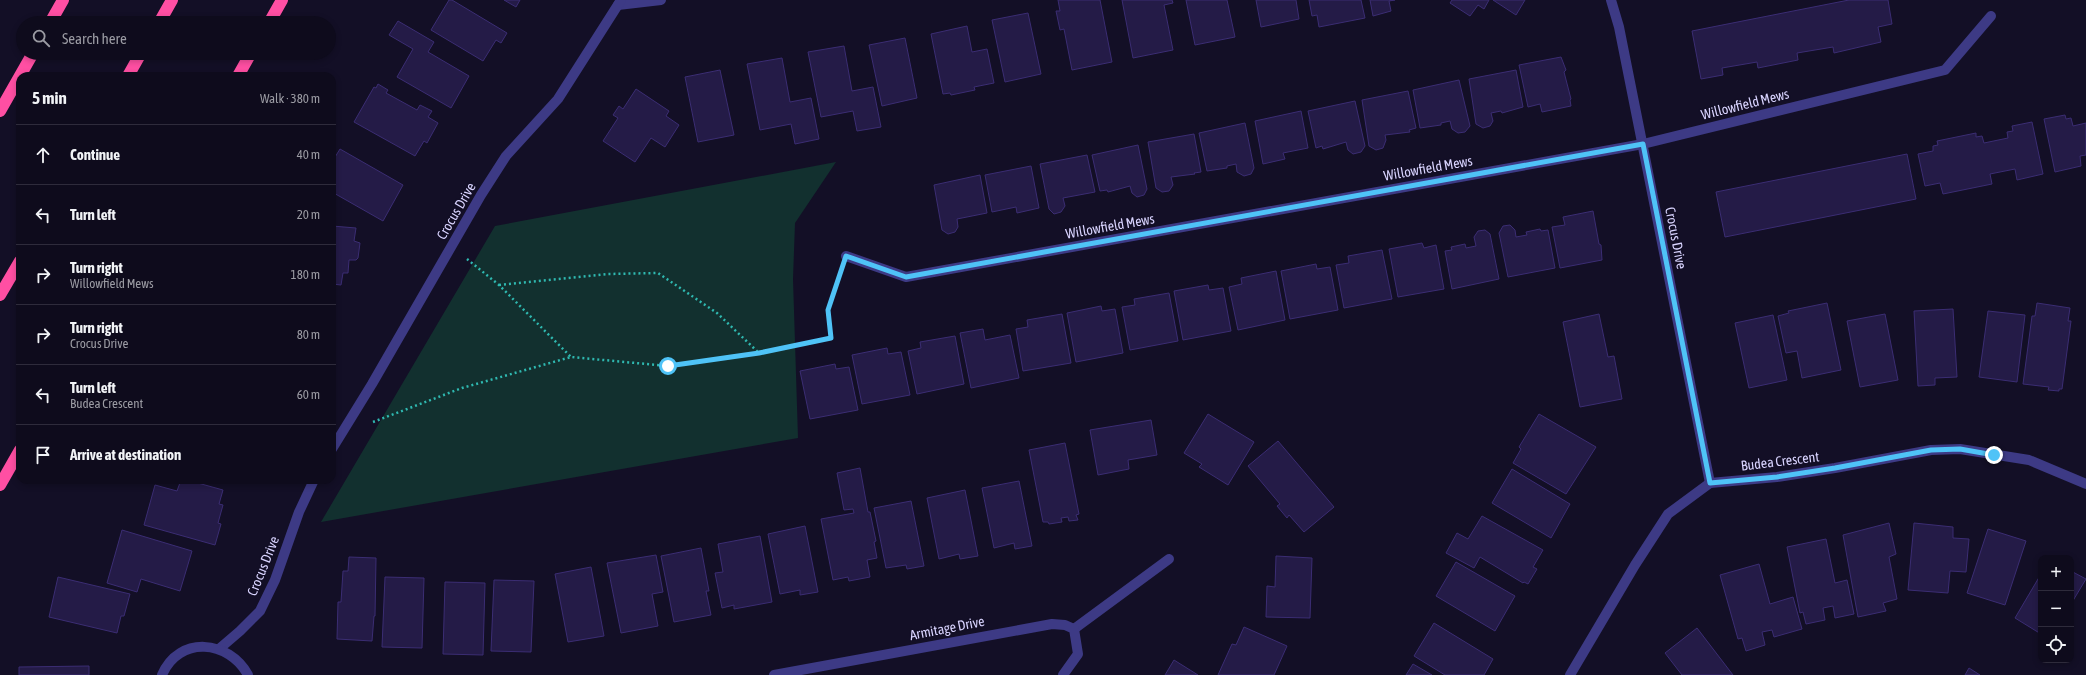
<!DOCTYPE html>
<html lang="en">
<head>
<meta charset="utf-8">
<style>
	:root { --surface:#0e0b1c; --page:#171425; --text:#f1f3f6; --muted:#9b9ba3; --line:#2e2b3b }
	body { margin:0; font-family:"Asap Condensed",sans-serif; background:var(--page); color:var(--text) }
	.controls { position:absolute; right:12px; bottom:12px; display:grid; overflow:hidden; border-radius:8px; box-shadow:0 2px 6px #0003 }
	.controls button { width:36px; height:36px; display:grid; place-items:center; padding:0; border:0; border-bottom:1px solid var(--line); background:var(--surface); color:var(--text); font:20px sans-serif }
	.stop { position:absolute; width:12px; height:12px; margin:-9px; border:3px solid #4fc3f7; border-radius:50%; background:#fff }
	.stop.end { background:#4fc3f7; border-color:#fff; box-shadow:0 1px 4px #0008 }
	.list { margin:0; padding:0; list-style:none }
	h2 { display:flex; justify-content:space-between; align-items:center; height:52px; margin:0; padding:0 16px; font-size:17px }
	h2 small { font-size:13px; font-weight:400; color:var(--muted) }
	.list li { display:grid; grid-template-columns:26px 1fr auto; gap:12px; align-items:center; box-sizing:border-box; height:60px; padding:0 16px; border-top:1px solid var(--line) }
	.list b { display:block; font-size:15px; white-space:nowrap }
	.list p { margin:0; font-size:13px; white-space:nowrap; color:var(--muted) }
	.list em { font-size:13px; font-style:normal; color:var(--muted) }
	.icon { flex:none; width:22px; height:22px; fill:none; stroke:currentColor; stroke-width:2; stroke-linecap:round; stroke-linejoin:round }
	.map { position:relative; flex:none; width:2086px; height:675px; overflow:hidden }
	.search { position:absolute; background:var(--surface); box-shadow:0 2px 6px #0003; left:16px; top:16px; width:320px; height:44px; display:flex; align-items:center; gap:10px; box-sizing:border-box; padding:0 14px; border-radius:22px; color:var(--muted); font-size:15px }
	.panel { position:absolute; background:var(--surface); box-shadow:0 2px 6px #0003; left:16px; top:72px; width:320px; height:412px; border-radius:12px }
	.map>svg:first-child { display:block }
</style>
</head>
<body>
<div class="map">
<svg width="2086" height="675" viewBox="0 0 2086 675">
	<rect width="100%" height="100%" fill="#130f26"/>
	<path fill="#12302f" d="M836,162L795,223L793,279L798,438L321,522L495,226Z"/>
	<g fill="#241b47" stroke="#3b2d73">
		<path d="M449,0H452L507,33L501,43L496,40L483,61L431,30Z"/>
		<path d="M504,0H520L516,7Z"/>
		<path d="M1058,0H1100L1112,62L1072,70L1064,29L1060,30L1056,11H1060Z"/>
		<path d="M1122,0H1172L1173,3L1164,5L1173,50L1133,58Z"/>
		<path d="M1186,0H1227L1235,37L1195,45Z"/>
		<path d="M1256,0H1296L1299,19L1261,27Z"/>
		<path d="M1309,0H1361L1365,18L1319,27L1317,15L1312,16Z"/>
		<path d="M1370,0H1395L1389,1L1391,11L1373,16Z"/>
		<path d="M1452,0H1489L1484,9L1478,5L1470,16L1450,3Z"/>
		<path d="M1493,0H1525L1516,15Z"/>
		<path d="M1849,0H1888L1892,24L1878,27L1881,42L1834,53L1833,47L1797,53L1798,60L1758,68L1757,62L1722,68L1723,75L1701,79L1692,31Z"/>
		<path d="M1028,13L1041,74L1005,82L992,20Z"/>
		<path d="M398,21L434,42L428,52L469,76L451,108L397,77L413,49L389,35Z"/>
		<path d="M967,26L972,52L987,49L994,83L974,87L975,90L951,95L950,93L943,94L931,34Z"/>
		<path d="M905,38L917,98L882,106L869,45Z"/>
		<path d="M844,46L852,91L873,87L881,127L857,131L853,111L821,117L808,52Z"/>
		<path d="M1561,57L1566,70L1564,72L1571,99L1570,100L1571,106L1542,112L1540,104L1528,107L1519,65Z"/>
		<path d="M782,58L790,102L811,98L819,139L795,144L791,124L760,130L747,64Z"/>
		<path d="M720,70L734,135L698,142L685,77Z"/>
		<path d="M1516,70L1523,107L1502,113L1501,111L1491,113L1493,121L1490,126L1483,128L1476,124L1469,79Z"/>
		<path d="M1459,80L1470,126L1465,132L1458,133L1452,129L1450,121L1441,123V125L1420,128L1413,90Z"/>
		<path d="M378,84L388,90L386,93L417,110L420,105L432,111L428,117L438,123L427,143L424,141L415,156L354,122L374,87L376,88Z"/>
		<path d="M636,89L669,111L666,116L679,125L665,147L651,138L635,162L603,141L618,118L613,115L619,106L623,109Z"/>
		<path d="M1408,91L1416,128L1409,130L1410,132L1385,135L1386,140L1383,148L1376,150L1369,146L1362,100Z"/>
		<path d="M1355,101L1365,146L1361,152L1353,154L1348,150L1346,142L1323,149L1322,146L1316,148L1308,111Z"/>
		<path d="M1301,111L1308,148L1283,153L1285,159L1263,164L1255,121Z"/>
		<path d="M2065,115L2066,119L2071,118L2073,126L2086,123V155L2080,156L2081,166L2055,172L2044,119Z"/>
		<path d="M2032,122L2043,174L2017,180L2015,169L1990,174L1992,184L1943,194L1940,183L1925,186L1918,154L1933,151V146L1938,145L1937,141L1976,133V137L1982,136L1984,143L2008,138L2007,132L2013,131L2012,126Z"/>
		<path d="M1245,123L1254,168L1251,174L1244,176L1237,172L1236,164L1227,166V168L1207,171L1199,133Z"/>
		<path d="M1194,134L1201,172L1194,173L1195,174L1171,177L1173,185L1169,191L1162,192L1156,188L1148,142Z"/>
		<path d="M1138,145L1147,189L1144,195L1137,197L1132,193L1130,186L1108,192L1107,190L1100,191L1092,155Z"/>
		<path d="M340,149L403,185L383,221L332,192V162Z"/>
		<path d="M1907,154L1916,199L1725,237L1716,192Z"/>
		<path d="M1087,155L1095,192L1063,198L1065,206L1061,212L1054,214L1049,209L1040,164Z"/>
		<path d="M1031,166L1039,208L1017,213L1016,207L992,212L985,175Z"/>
		<path d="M980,175L987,213L957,219L958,227L955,232L948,234L942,230L934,185Z"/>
		<path d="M1593,211L1599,244L1601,245L1602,260L1560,268L1552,227L1565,225L1563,217Z"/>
		<path d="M1510,225L1515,230L1516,237L1527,235L1526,232L1540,229L1541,231L1548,230L1555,268L1508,277L1499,233L1503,226Z"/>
		<path d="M332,226L356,228L354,241L360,243L358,258L356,260H349L348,273H343L341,285L332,284Z"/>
		<path d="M1485,230L1490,234L1499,279L1452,289L1445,251L1452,250L1451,247L1465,244L1466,248L1476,246L1474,237L1478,231Z"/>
		<path d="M1422,243L1424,248L1436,245L1444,289L1398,297L1389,249Z"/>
		<path d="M1382,250L1392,299L1344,308L1336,265L1349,263L1348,256Z"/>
		<path d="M1316,264L1317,269L1330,267L1338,310L1290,319L1281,271Z"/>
		<path d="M1276,271L1285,320L1238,330L1229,287L1242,284L1241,278Z"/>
		<path d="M1208,285L1209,290L1223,288L1231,331L1183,340L1174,291Z"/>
		<path d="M1169,293L1178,341L1130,350L1122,307L1135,305L1134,299Z"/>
		<path d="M1827,303L1841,370L1802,378L1797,351L1786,353L1778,316L1789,313L1788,311Z"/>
		<path d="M2037,303L2070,308L2068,321H2071L2062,389H2059V391L2048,390L2049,387L2023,384L2032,316H2035Z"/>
		<path d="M1101,306L1102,311L1115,309L1123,353L1076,362L1067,313Z"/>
		<path d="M1953,309L1957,377L1935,378V385L1918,386L1914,311Z"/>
		<path d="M1988,311L2025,315L2017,382L1979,377Z"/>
		<path d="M1062,314L1071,363L1023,371L1016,329L1028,327L1027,320Z"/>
		<path d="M1599,314L1608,357L1614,356L1622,399L1580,407L1563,322Z"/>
		<path d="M1885,314L1898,380L1860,387L1847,321Z"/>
		<path d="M1773,315L1787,380L1749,388L1735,323Z"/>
		<path d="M983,329L985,340L1010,335L1019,378L971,388L960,333Z"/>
		<path d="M955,336L964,384L917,394L908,351L921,348L920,342Z"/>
		<path d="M887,348L888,354L901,352L910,395L862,404L852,355Z"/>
		<path d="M835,364L836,369L849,367L858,410L810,419L800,371Z"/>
		<path d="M1208,414L1254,442L1228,485L1199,467L1202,464L1184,453Z"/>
		<path d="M1539,414L1596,447L1566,494L1513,463L1521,449L1519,447Z"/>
		<path d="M1151,420L1157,455L1128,460L1129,469L1098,475L1090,430Z"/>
		<path d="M1278,441L1334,507L1304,532L1289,515L1287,518L1277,506L1280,504L1248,466Z"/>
		<path d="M1065,443L1079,514L1076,515L1078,520L1069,521L1068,517L1061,518L1062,522L1049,524L1048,522H1043L1029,450Z"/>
		<path d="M860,468L868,512H870L876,541L874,542L877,558L867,560L870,577L849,581L848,577L833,580L821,519L854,513L853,509L844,510L837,473Z"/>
		<path d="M1512,469L1570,504L1551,538L1492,503Z"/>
		<path d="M181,480H187L223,490L219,504L223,505L218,523L221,524L215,545L144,525L155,485L177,491Z"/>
		<path d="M1019,481L1032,546L1015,549L1014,543L994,548L982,488Z"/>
		<path d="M965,490L978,556L960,559L959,554L939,559L927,498Z"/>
		<path d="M911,501L924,566L907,569L906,565L886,568L874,508Z"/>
		<path d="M1482,516L1543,550L1533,567L1537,569L1528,584L1524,582L1523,583L1480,557L1474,568L1446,553L1457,533L1468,539Z"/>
		<path d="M1889,523L1896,554L1889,557L1897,599L1883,603L1886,611L1858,617L1843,535Z"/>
		<path d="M1914,523L1953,527V538L1969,539L1966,572L1950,571L1948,593L1908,590Z"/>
		<path d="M805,526L818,592L800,595V590L780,594L768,534Z"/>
		<path d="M1988,529L2026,541L2005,605L1967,593Z"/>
		<path d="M122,530L192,551L180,591L141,579L137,592L107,583Z"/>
		<path d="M760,536L772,602L734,609V605L722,608L715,573L723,572L718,544Z"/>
		<path d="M1826,539L1835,583L1847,580L1854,614L1835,618L1833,606L1823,608L1825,620L1806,624L1803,612L1800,613L1787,547Z"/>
		<path d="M701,548L709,591H706L711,615L674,622L661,556Z"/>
		<path d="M656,555L663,592L652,594L658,626L621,633L607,563Z"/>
		<path d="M1276,556L1312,558L1310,618L1266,617L1267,586L1275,587Z"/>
		<path d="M349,557L376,558L375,616H374L372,641L337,639L338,602H341L343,571H348Z"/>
		<path d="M1456,562L1515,596L1495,631L1436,596Z"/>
		<path d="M1759,564L1770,604L1793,597L1802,629L1774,637L1772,630L1762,632L1765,645L1746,651L1742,638L1738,639L1720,575Z"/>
		<path d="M591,567L604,636L568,642L555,574Z"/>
		<path d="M2071,571L2086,579L2071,604Z"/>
		<path d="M2041,574V634L2015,618Z"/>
		<path d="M58,577L130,594L124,616H121L117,633L49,617Z"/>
		<path d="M385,577L424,578L422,648L382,647Z"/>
		<path d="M494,580L534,581L531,652L491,651Z"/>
		<path d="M445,582L485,583L483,655L443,654Z"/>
		<path d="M1434,623L1493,659L1484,675H1445L1414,656Z"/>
		<path d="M1244,627L1287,646L1274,675H1218L1232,644L1236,645Z"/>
		<path d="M1697,628L1733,675H1682L1665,653Z"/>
		<path d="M1174,660L1198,675H1165Z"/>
		<path d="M1413,664L1432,675H1406Z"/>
		<path d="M89,666V675H19V667Z"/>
		<path d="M1969,668L1980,675H1965Z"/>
	</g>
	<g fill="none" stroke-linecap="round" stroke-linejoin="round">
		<g stroke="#2fb8b0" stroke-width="2.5" stroke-dasharray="2 3" stroke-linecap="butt">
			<path d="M467,259L499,285L571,357"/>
			<path d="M499,285L608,274L658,273L717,313L759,353"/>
			<path d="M373,422L462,388L571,357L668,366L759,353L831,338L828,310L839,276"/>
		</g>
		<g stroke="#3d3a85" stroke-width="10">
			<path d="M1611,0L1619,27L1710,483"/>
			<path d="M618,5L661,0"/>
			<path d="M846,256L906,277L1643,144L1945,70L1991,16"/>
			<path d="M332,449L372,384L481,195L506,156L558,99L621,0"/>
			<path d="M1074,629L1169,559"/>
			<path d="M219,649L240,631L260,611L275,580L299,512L314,480"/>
			<path d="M162,675C179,635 229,640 248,675"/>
			<path d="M774,675L1052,624L1065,625L1074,629L1078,654L1063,675"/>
			<path d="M1570,675L1635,565L1668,514L1710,483L1777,477L1835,468L1931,450L1960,449L2029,460L2086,484"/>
		</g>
		<g stroke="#ff4fa3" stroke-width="12">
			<path d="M50,23L63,0"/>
			<path d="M159,23L172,0"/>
			<path d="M269,23L282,0"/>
			<path d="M128,76L141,53"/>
			<path d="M238,76L251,53"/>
			<path d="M0,111L33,53"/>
			<path d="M0,295L20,261"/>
			<path d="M0,485L20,450"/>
		</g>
	</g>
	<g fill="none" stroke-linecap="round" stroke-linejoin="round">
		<path stroke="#4fc3f7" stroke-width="5" d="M668,366L759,353L831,338L828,310L846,256L906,277L1643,144L1710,483L1777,477L1835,468L1931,450L1960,449L1994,455"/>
	</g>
	<g text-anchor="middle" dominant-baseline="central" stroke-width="3" stroke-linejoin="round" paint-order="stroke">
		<g font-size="14" fill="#d9d4ff" stroke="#130f26">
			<text transform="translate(1745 104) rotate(-14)">Willowfield Mews</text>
			<text transform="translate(1428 168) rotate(-10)">Willowfield Mews</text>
			<text transform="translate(456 211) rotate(-60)">Crocus Drive</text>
			<text transform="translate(1110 226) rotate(-10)">Willowfield Mews</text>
			<text transform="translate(1676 238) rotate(79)">Crocus Drive</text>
			<text transform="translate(1780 461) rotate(-7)">Budea Crescent</text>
			<text transform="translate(263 566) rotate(-68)">Crocus Drive</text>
			<text transform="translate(947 628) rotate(-11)">Armitage Drive</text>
		</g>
	</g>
</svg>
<div class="controls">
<button>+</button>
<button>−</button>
<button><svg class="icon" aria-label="locate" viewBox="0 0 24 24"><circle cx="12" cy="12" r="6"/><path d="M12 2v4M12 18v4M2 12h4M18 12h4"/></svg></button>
</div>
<div class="stop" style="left:668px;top:366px"></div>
<div class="stop end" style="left:1994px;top:455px"></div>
<div class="search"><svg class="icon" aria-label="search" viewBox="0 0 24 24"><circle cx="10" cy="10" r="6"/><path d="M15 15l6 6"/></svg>Search here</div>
<section class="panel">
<h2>5 min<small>Walk · 380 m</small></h2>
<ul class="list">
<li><svg class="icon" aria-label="ahead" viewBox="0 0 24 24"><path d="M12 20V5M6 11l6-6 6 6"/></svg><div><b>Continue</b></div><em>40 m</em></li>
<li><svg class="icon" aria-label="left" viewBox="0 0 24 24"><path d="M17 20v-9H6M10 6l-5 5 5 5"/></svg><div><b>Turn left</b></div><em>20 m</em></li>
<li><svg class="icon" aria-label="right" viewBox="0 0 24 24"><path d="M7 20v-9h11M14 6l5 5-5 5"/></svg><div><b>Turn right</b><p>Willowfield Mews</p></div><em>180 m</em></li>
<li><svg class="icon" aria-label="right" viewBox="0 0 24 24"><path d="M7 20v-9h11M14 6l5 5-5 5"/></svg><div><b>Turn right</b><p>Crocus Drive</p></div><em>80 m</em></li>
<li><svg class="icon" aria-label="left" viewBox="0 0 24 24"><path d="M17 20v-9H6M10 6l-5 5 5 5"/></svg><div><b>Turn left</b><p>Budea Crescent</p></div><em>60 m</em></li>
<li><svg class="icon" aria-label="arrive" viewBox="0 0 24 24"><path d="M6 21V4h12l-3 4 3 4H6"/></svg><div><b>Arrive at destination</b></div></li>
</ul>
</section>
</div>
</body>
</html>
